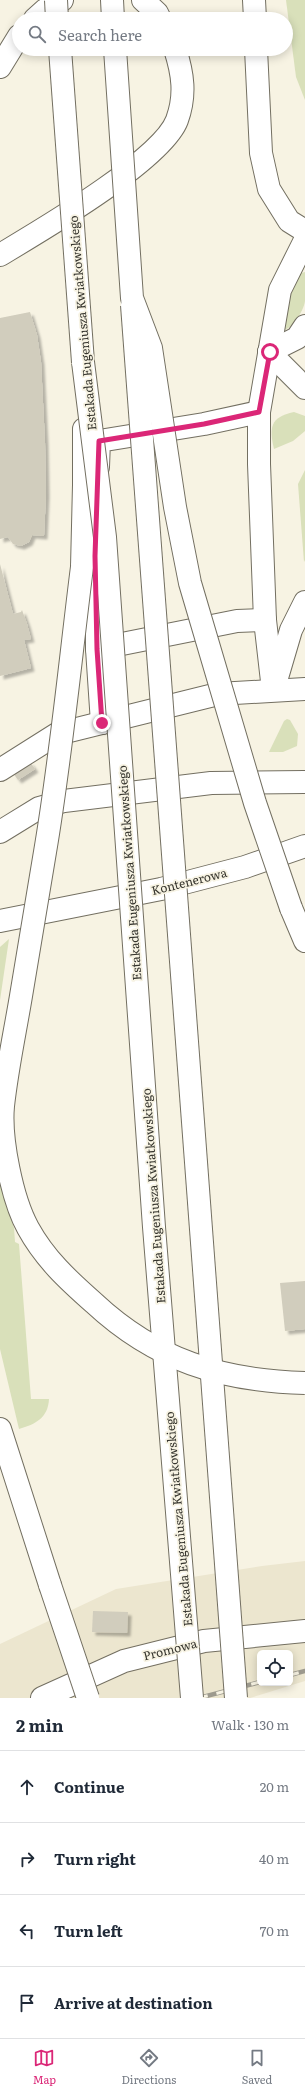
<!DOCTYPE html>
<html lang="en">
<head>
<meta charset="utf-8">
<style>
	:root { --surface:#fff; --page:#f2f2f3; --text:#1f2937; --muted:#747a83; --line:#e0e1e3; --accent:#db2777 }
	body { margin:0; font-family:Literata,serif; background:var(--page); color:var(--text) }
	.controls { position:absolute; right:12px; bottom:12px; display:grid; overflow:hidden; border-radius:6px; box-shadow:0 2px 10px #0003 }
	.controls button { width:36px; height:36px; display:grid; place-items:center; padding:0; border:0; border-bottom:1px solid var(--line); background:var(--surface); color:var(--text); font:20px sans-serif }
	.stop { position:absolute; width:12px; height:12px; margin:-9px; border:3px solid #db2777; border-radius:50%; background:#fff }
	.stop.end { background:#db2777; border-color:#fff; box-shadow:0 1px 4px #0008 }
	.list { margin:0; padding:0; list-style:none }
	h2 { display:flex; justify-content:space-between; align-items:center; height:52px; margin:0; padding:0 16px; font-size:17px }
	h2 small { font-size:13px; font-weight:400; color:var(--muted) }
	.list li { display:grid; grid-template-columns:26px 1fr auto; gap:12px; align-items:center; box-sizing:border-box; height:72px; padding:0 16px; border-top:1px solid var(--line) }
	.list b { display:block; font-size:15px; white-space:nowrap }
	.list em { font-size:13px; font-style:normal; color:var(--muted) }
	.icon { flex:none; width:22px; height:22px; fill:none; stroke:currentColor; stroke-width:2; stroke-linecap:round; stroke-linejoin:round }
	.map { position:relative; flex:none; width:305px; height:1698px; overflow:hidden }
	.search { position:absolute; background:var(--surface); box-shadow:0 2px 10px #0003; left:12px; right:12px; top:12px; height:44px; display:flex; align-items:center; gap:10px; box-sizing:border-box; padding:0 14px; border-radius:22px; color:var(--muted); font-size:15px }
	.sheet { height:340px; background:var(--surface) }
	nav { display:flex; justify-content:space-around; align-items:center; box-sizing:border-box; height:56px; border-top:1px solid var(--line); background:var(--surface); font-size:11px; color:var(--muted) }
	nav a { display:grid; justify-items:center; gap:2px }
	nav .on { color:var(--accent) }
	.map>svg:first-child { display:block }
</style>
</head>
<body>
<div class="map">
<svg width="305" height="1698" viewBox="0 0 305 1698">
	<defs>
		<filter id="shadow"><feDropShadow dx="3.5" dy="3.5" stdDeviation="1" flood-color="#0004"/></filter>
	</defs>
	<rect width="100%" height="100%" fill="#f7f3e3"/>
	<path fill="#ece6cf" fill-rule="evenodd" d="M305,1561V1681L250,1698H0V1644L116,1589L262,1566ZM260,1653H290V1683H260Z"/>
	<g fill="#d9e0ba">
		<path d="M286,0H305V100L296,77Z"/>
		<path d="M305,272C305,281 305,291 305,301C304,310 293,328 284,330L287,294L298,274Z"/>
		<path d="M294,412L305,416V431L293,441L274,449C269,428 270,417 294,412Z"/>
		<path d="M305,470V560L304,562L298,484Z"/>
		<path d="M287,719L290,720L298,734L297,746L283,752H269L284,721Z"/>
		<path d="M9,939L0,1000V947Z"/>
		<path d="M0,1183L14,1228L15,1242L19,1244L31,1399H49C48,1418 36,1424 19,1429L0,1349Z"/>
	</g>
	<g fill="#d1cdbd" filter="url(#shadow)">
		<path d="M30,312L37,335L41,362L45,443L46,494L44,536L32,535L29,542L21,546L13,544L8,537L0,539V318Z"/>
		<path d="M0,564L13,614L21,612L22,610L27,624L31,639L24,640L31,668L0,676Z"/>
		<path d="M30,762L35,769L18,780L13,773Z"/>
		<path d="M305,1281V1329L285,1331L280,1283Z"/>
		<path d="M93,1611L128,1612L127,1633L92,1632Z"/>
	</g>
	<g fill="none" stroke-linecap="round" stroke-linejoin="round">
		<g stroke="#736f61" stroke-width="24">
			<g id="minor">
				<path d="M143,0L157,13L160,19"/>
				<path d="M254,0L255,19"/>
				<path d="M35,19L45,10L62,0"/>
				<path d="M256,49L261,153L269,189L289,221L305,231"/>
				<path d="M0,67L19,36"/>
				<path d="M0,255C40,231 162,160 177,120C186,95 183,74 175,49"/>
				<path d="M269,352L305,388"/>
				<path d="M269,352L297,338L305,326"/>
				<path d="M98,467L99,441L204,424L259,412"/>
				<path d="M96,523L97,649L237,621L265,620"/>
				<path d="M97,649L102,723"/>
				<path d="M276,681L291,630L305,602"/>
				<path d="M273,690L265,620L259,464V412L280,290L305,240"/>
				<path d="M0,770L57,734L218,694L305,689"/>
				<path d="M42,1698L124,1661L204,1641L305,1631"/>
			</g>
		</g>
		<g stroke="#736f61" stroke-width="24">
			<path id="major" d="M0,1429L50,1585"/>
		</g>
		<g stroke="#736f61" stroke-width="24">
			<g id="highway">
				<path d="M112,0L113,19"/>
				<path d="M82,567L84,485V429"/>
				<path d="M0,832L39,808L64,801L211,783L305,782"/>
				<path d="M291,908L305,941"/>
				<path d="M0,921L161,889L245,867L305,846"/>
			</g>
		</g>
		<use href="#minor" stroke="#fff" stroke-width="22"/>
		<use href="#major" stroke="#fff" stroke-width="22"/>
		<use href="#highway" stroke="#fff" stroke-width="22"/>
		<g stroke="#9d9a8e" stroke-width="4.5">
			<g id="rail">
				<path d="M290,1675L305,1671"/>
				<path d="M199,1698L260,1682"/>
			</g>
		</g>
		<use href="#rail" stroke="#f7f3e3" stroke-width="3" stroke-dasharray="9" stroke-linecap="butt"/>
		<g stroke="#736f61" stroke-width="24" stroke-linecap="butt">
			<g id="major-bridge">
				<path d="M132,305L236,1698"/>
				<path d="M83,362L105,537L154,1227L192,1698"/>
				<path d="M50,1585L88,1698"/>
			</g>
		</g>
		<g stroke="#736f61" stroke-width="24" stroke-linecap="butt">
			<g id="highway-bridge">
				<path d="M56,0L57,19"/>
				<path d="M60,49L83,362"/>
				<path d="M115,49L132,298L151,348L175,507L190,583L255,803L291,908"/>
				<path d="M82,567C70,662 61,758 45,852C37,900 29,948 21,996C15,1032 7,1069 3,1106C0,1139 12,1199 28,1228C45,1259 68,1280 94,1303C155,1360 222,1381 305,1383"/>
			</g>
		</g>
		<use href="#major-bridge" stroke="#fff" stroke-width="22"/>
		<use href="#highway-bridge" stroke="#fff" stroke-width="22"/>
	</g>
	<g fill="none" stroke-linecap="round" stroke-linejoin="round">
		<path stroke="#db2777" stroke-width="5" d="M102,723L97,649L95,556L99,441L204,424L259,412L270,352"/>
	</g>
	<g text-anchor="middle" dominant-baseline="central" stroke-width="3.5" stroke-linejoin="round" paint-order="stroke">
		<g font-size="12" fill="#36352e" stroke="#f7f3e3">
			<text transform="translate(82 323) rotate(-95)">Estakada Eugeniusza Kwiatkowskiego</text>
			<text transform="translate(129 873) rotate(-94)">Estakada Eugeniusza Kwiatkowskiego</text>
			<text transform="translate(189 881) rotate(-14)">Kontenerowa</text>
			<text transform="translate(153 1196) rotate(-94)">Estakada Eugeniusza Kwiatkowskiego</text>
			<text transform="translate(178 1519) rotate(-95)">Estakada Eugeniusza Kwiatkowskiego</text>
			<text transform="translate(170 1649) rotate(-14)">Promowa</text>
		</g>
	</g>
</svg>
<div class="controls">
<button><svg class="icon" aria-label="locate" viewBox="0 0 24 24"><circle cx="12" cy="12" r="6"/><path d="M12 2v4M12 18v4M2 12h4M18 12h4"/></svg></button>
</div>
<div class="stop" style="left:270px;top:352px"></div>
<div class="stop end" style="left:102px;top:723px"></div>
<div class="search"><svg class="icon" aria-label="search" viewBox="0 0 24 24"><circle cx="10" cy="10" r="6"/><path d="M15 15l6 6"/></svg>Search here</div>
</div>
<section class="sheet">
<h2>2 min<small>Walk · 130 m</small></h2>
<ul class="list">
<li><svg class="icon" aria-label="ahead" viewBox="0 0 24 24"><path d="M12 20V5M6 11l6-6 6 6"/></svg><div><b>Continue</b></div><em>20 m</em></li>
<li><svg class="icon" aria-label="right" viewBox="0 0 24 24"><path d="M7 20v-9h11M14 6l5 5-5 5"/></svg><div><b>Turn right</b></div><em>40 m</em></li>
<li><svg class="icon" aria-label="left" viewBox="0 0 24 24"><path d="M17 20v-9H6M10 6l-5 5 5 5"/></svg><div><b>Turn left</b></div><em>70 m</em></li>
<li><svg class="icon" aria-label="arrive" viewBox="0 0 24 24"><path d="M6 21V4h12l-3 4 3 4H6"/></svg><div><b>Arrive at destination</b></div></li>
</ul>
</section>
<nav>
<a class="on"><svg class="icon" aria-label="map" viewBox="0 0 24 24"><path d="M3 6l6-2 6 2 6-2v14l-6 2-6-2-6 2zM9 4v14M15 6v14"/></svg>Map</a>
<a><svg class="icon" aria-label="directions" viewBox="0 0 24 24"><path d="M12 3l9 9-9 9-9-9zM9 14v-3h6M13 9l2 2-2 2"/></svg>Directions</a>
<a><svg class="icon" aria-label="saved" viewBox="0 0 24 24"><path d="M7 4h10v16l-5-4-5 4z"/></svg>Saved</a>
</nav>
</body>
</html>
